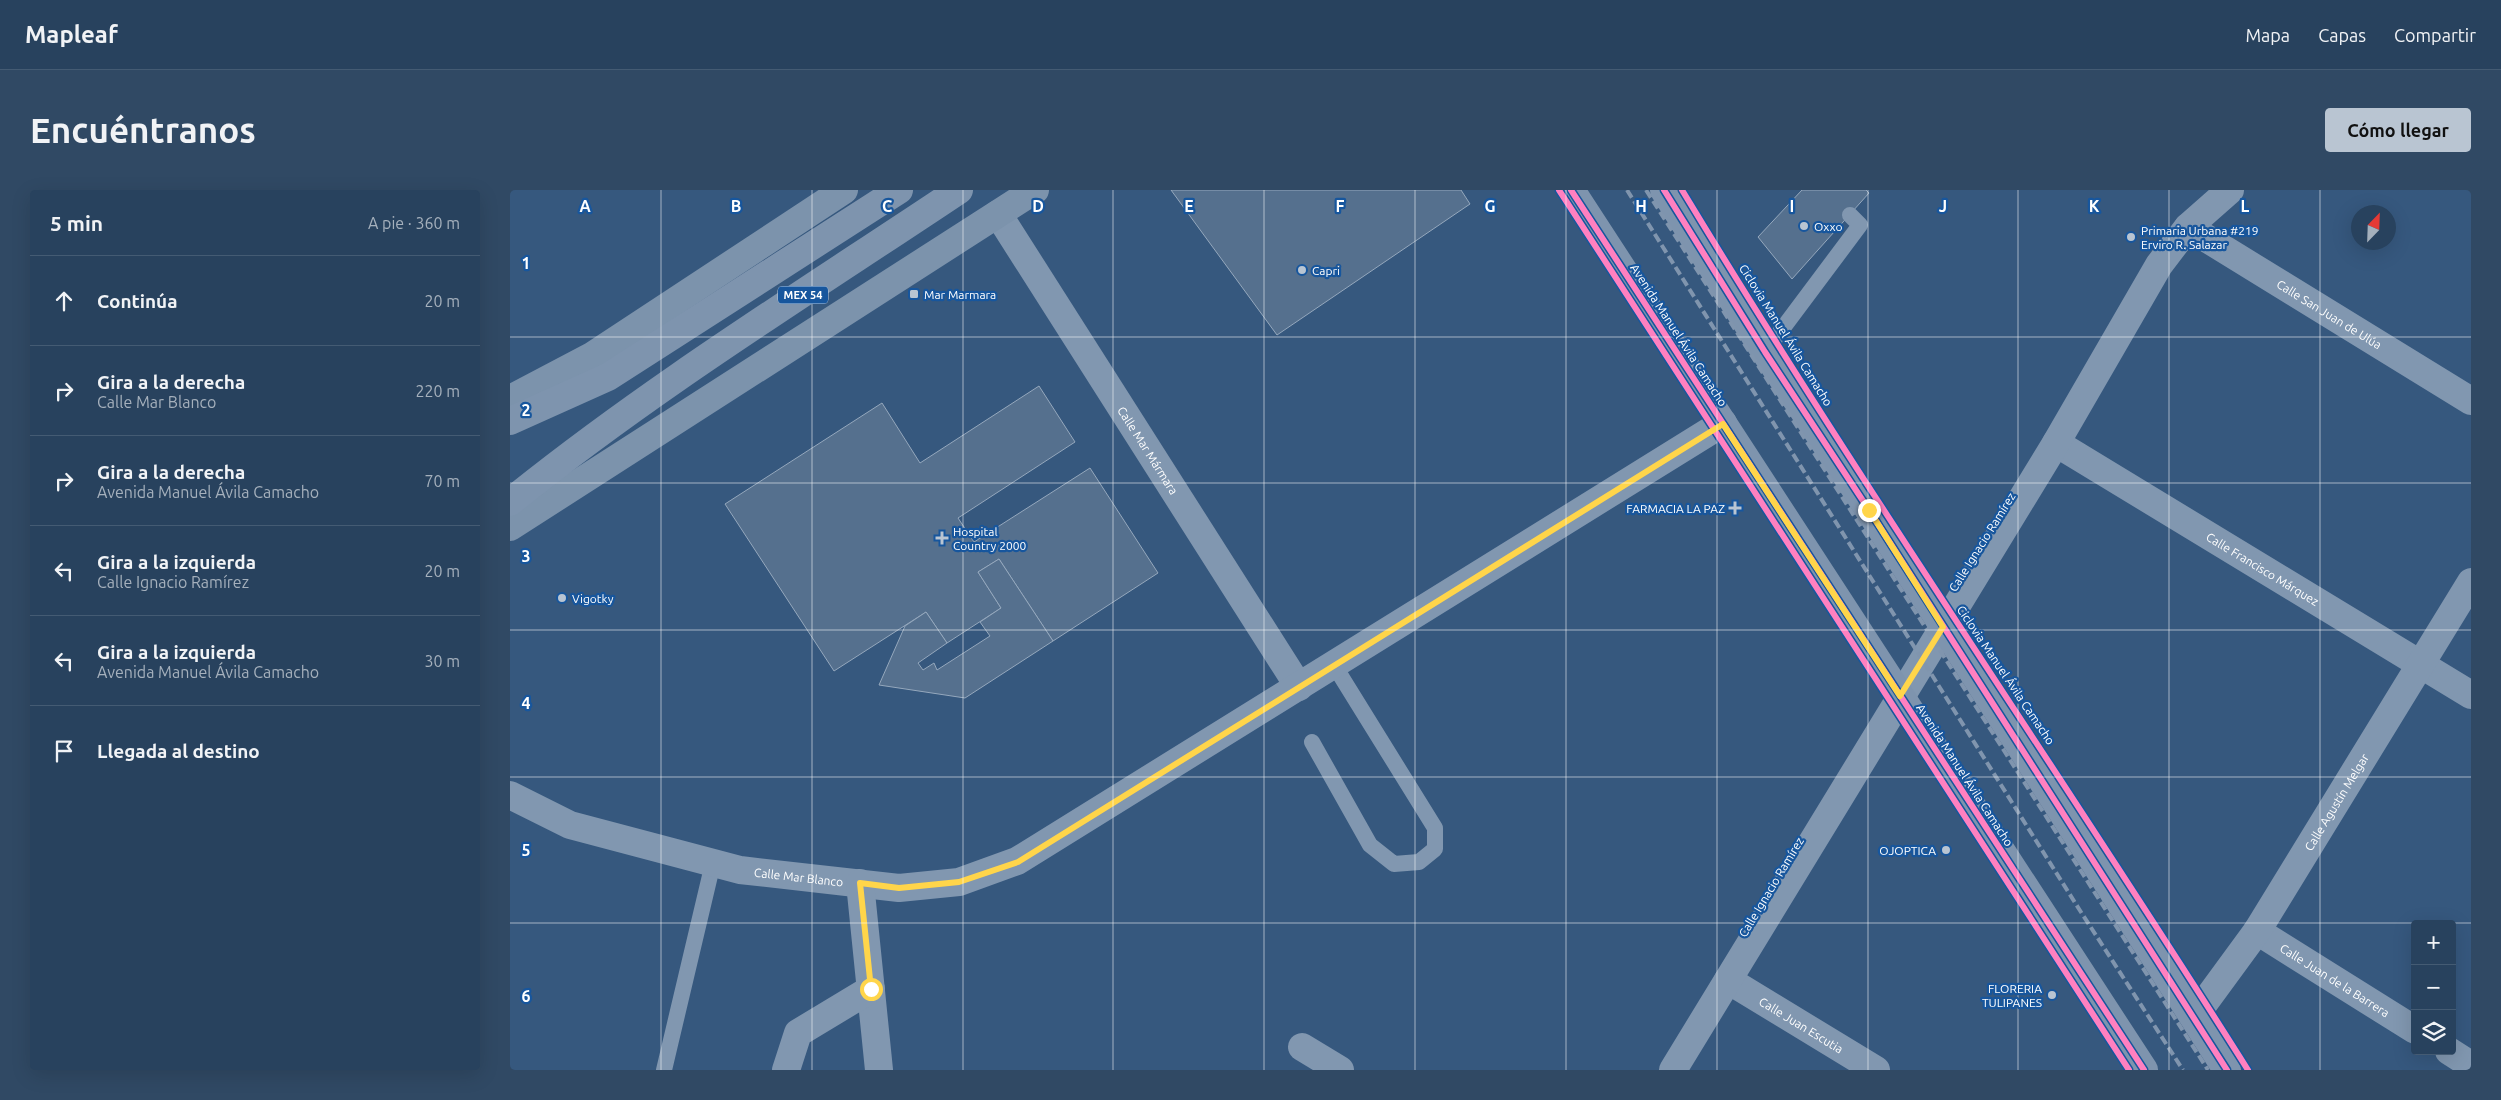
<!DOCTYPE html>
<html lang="es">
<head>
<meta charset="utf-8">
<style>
	:root { --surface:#28425e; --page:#304964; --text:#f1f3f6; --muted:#a5b0bc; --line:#445b73; --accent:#b9c5d2 }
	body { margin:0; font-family:Ubuntu,sans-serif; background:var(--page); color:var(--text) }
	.controls { position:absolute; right:15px; bottom:15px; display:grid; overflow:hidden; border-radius:5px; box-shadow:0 5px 20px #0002 }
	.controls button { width:45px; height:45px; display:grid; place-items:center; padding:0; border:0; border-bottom:1px solid var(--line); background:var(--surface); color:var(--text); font:25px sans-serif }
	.compass { position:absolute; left:1841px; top:15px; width:45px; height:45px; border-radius:50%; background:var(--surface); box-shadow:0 5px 20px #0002; rotate:23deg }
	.stop { position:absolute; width:15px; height:15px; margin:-11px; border:4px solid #ffd54a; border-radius:50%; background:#fff }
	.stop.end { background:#ffd54a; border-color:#fff; box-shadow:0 1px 5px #0008 }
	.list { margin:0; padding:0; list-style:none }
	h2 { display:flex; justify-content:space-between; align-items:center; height:65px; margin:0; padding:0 20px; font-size:21px }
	h2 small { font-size:16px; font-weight:400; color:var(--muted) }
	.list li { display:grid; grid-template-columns:32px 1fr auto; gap:15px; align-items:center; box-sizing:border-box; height:90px; padding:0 20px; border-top:1px solid var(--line) }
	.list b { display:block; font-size:19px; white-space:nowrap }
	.list p { margin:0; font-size:16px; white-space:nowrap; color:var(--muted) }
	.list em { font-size:16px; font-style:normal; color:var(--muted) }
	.icon { flex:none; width:28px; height:28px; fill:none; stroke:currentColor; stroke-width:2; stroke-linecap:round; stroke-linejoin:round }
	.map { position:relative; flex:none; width:1961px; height:880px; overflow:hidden; border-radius:5px }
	header { display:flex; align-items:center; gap:30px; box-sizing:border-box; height:70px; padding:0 25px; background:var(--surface); border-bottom:1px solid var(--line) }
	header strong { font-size:24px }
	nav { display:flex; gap:28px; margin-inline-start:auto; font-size:18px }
	.intro { display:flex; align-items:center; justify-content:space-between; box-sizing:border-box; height:120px; padding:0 30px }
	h1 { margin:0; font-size:35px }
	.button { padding:12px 22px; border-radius:5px; background:var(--accent); color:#111; font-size:18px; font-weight:700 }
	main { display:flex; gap:30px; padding:0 30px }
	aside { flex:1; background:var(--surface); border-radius:5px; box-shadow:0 5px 20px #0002 }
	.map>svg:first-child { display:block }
</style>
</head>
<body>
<header>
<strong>Mapleaf</strong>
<nav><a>Mapa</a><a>Capas</a><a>Compartir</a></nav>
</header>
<div class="intro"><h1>Encuéntranos</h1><a class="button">Cómo llegar</a></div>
<main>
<aside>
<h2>5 min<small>A pie · 360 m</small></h2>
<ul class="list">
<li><svg class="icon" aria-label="ahead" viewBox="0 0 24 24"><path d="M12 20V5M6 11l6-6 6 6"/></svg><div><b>Continúa</b></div><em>20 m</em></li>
<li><svg class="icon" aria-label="right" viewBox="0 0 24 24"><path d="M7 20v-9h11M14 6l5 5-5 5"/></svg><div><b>Gira a la derecha</b><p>Calle Mar Blanco</p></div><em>220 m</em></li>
<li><svg class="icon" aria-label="right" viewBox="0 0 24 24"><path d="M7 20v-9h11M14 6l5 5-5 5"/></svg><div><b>Gira a la derecha</b><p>Avenida Manuel Ávila Camacho</p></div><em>70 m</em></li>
<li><svg class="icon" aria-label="left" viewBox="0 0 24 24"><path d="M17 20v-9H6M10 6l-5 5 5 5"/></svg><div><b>Gira a la izquierda</b><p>Calle Ignacio Ramírez</p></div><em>20 m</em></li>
<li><svg class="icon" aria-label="left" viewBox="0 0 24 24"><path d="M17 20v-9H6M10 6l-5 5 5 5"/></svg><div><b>Gira a la izquierda</b><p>Avenida Manuel Ávila Camacho</p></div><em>30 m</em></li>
<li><svg class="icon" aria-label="arrive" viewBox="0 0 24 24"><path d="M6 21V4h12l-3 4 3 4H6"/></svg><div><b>Llegada al destino</b></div></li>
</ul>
</aside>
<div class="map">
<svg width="1961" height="880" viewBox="0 0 1961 880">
	<rect width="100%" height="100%" fill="#36587e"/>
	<g fill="#55708e" stroke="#95a8bd">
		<path d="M661,0H951L960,14L767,145Z"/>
		<path d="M1292,0H1356L1359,3L1282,89L1248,47Z"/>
		<path d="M529,196L565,252L448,328L464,352L580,278L648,383L543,451L489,369L468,382L491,418L437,453L416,422L324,481L215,314L372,213L410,273Z"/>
		<path d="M489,369L543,451L455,508L369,495L395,436L416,422L437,453L408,473L413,480L424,473L427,480L480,446L470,432L491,418L468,382Z"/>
	</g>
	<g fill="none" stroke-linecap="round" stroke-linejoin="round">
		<g stroke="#8197b0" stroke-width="16">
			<path d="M1255,162L1350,35L1340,25"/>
			<path d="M802,552L860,655L884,674L909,672L925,659V638L824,475"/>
			<path d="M154,880L203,673"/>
		</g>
		<g stroke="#8197b0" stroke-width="28">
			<path id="s1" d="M488,24L789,497"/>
			<path id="s2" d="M1678,37L1961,211"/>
			<path id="s3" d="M1546,253L1961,505"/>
			<path id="s4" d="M0,605L60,635L230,680L389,698L449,692L507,671L1213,233"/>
			<path d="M350,693L369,880"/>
			<path id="s5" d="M1747,741L1905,840"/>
			<path id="s6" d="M1218,790L1366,880"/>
			<path id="s7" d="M1684,827L1747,741L1961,392"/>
			<path d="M792,857L830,880"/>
			<path d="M1939,861L1961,875"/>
			<path d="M276,880L288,843L361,799"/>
			<path d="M1163,880L1546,253L1649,75L1678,37L1720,0"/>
		</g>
		<g stroke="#7c93ac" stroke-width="28">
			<path d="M0,209L82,166L334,0"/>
			<path d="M0,337L525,0"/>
		</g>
		<g stroke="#7e94ae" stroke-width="28">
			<path d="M1061,0L1634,880"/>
			<path d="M1154,0L1255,162L1359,320L1717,880"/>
			<path d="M0,231L98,187L389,0"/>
			<path d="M0,312C141,198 298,101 449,0"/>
		</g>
		<g stroke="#8095ae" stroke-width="4" stroke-dasharray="9 4" stroke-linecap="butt">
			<path d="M1117,0L1569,719L1673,880"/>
			<path d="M1136,0L1698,880"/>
		</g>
		<g stroke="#17569d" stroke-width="9">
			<g id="cycleway">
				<path d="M1049,0L1619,880"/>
				<path d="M1061,0L1634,880"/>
				<path d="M1154,0L1255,162L1359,320L1717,880"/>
				<path d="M1172,0C1353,299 1552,585 1738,880"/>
			</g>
		</g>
		<use href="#cycleway" stroke="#ff80c0" stroke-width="6"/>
	</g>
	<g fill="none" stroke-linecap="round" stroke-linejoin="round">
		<path stroke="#ffd54a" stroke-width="6" d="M361,799L350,693L389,698L449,692L508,672L1213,234L1390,506L1433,437L1359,320"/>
	</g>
	<path fill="none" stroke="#fff" stroke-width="1" stroke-opacity="0.55" d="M151,0V880M302,0V880M453,0V880M603,0V880M754,0V880M905,0V880M1056,0V880M1207,0V880M1358,0V880M1508,0V880M1659,0V880M1810,0V880M0,147H1961M0,293H1961M0,440H1961M0,587H1961M0,733H1961"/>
	<g fill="#b9c5d2" stroke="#17569d" stroke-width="2">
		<circle cx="1294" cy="36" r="5"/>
		<circle cx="1621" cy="47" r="5"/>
		<circle cx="792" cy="80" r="5"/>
		<rect x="399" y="99" width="10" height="10" rx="2.5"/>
		<path d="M1222.5 310.5h5v5h5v5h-5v5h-5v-5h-5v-5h5z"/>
		<path d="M429.5 340.5h5v5h5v5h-5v5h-5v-5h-5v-5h5z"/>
		<circle cx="52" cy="408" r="5"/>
		<circle cx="1436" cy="660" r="5"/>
		<circle cx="1542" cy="805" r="5"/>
	</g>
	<g text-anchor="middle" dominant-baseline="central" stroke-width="4.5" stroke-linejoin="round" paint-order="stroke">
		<rect fill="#17569d" stroke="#b9cce2" stroke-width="1" x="268" y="96.5" width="50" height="17" rx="4"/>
		<g font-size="11" font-weight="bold" fill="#fff">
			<text x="293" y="105">MEX 54</text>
		</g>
		<g font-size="12" fill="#fff" stroke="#17569d" text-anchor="start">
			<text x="1304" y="36">Oxxo</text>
			<text x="1631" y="40">Primaria Urbana #219<tspan x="1631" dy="14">Erviro R. Salazar</tspan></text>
			<text x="802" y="80">Capri</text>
			<text x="414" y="104">Mar Marmara</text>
			<text x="1215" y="318" text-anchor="end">FARMACIA LA PAZ</text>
			<text x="443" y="341">Hospital<tspan x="443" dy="14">Country 2000</tspan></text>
			<text x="62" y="408">Vigotky</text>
			<text x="1426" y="660" text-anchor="end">OJOPTICA</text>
			<text x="1532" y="798" text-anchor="end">FLORERIA<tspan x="1532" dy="14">TULIPANES</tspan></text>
		</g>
		<g font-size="12" fill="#fff" stroke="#17569d">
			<text stroke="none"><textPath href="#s2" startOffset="166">Calle San Juan de Ulúa</textPath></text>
			<text transform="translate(1169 145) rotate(57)">Avenida Manuel Ávila Camacho</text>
			<text transform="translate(1276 145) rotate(58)">Ciclovia Manuel Ávila Camacho</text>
			<text stroke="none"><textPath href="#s1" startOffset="280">Calle Mar Mármara</textPath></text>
			<text transform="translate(1472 352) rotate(-58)">Calle Ignacio Ramírez</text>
			<text stroke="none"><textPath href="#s3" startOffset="242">Calle Francisco Márquez</textPath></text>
			<text transform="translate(1496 485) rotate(56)">Ciclovia Manuel Ávila Camacho</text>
			<text transform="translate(1455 585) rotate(57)">Avenida Manuel Ávila Camacho</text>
			<text stroke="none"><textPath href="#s7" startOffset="258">Calle Agustín Melgar</textPath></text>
			<text stroke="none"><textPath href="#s4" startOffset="302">Calle Mar Blanco</textPath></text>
			<text transform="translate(1261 697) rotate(-59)">Calle Ignacio Ramírez</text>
			<text stroke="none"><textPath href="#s5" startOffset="92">Calle Juan de la Barrera</textPath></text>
			<text stroke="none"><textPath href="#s6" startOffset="86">Calle Juan Escutia</textPath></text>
		</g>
	</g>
	<g font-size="16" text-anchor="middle" font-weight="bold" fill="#fff" stroke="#17569d" stroke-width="4.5" stroke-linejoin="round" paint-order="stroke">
		<text x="75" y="22">A</text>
		<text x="226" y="22">B</text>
		<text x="377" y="22">C</text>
		<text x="528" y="22">D</text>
		<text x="679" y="22">E</text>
		<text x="830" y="22">F</text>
		<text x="980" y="22">G</text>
		<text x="1131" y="22">H</text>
		<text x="1282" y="22">I</text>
		<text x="1433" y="22">J</text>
		<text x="1584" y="22">K</text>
		<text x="1735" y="22">L</text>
		<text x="16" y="79">1</text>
		<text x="16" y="226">2</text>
		<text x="16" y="372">3</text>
		<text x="16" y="519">4</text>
		<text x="16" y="666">5</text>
		<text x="16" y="812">6</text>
	</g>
</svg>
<div class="controls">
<button>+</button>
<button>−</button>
<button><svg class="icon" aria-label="layers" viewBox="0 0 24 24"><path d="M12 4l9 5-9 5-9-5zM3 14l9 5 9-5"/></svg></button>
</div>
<svg class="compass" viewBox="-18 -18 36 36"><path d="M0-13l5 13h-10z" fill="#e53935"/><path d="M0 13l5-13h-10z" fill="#a5b0bc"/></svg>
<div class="stop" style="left:361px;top:799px"></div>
<div class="stop end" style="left:1359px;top:320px"></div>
</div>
</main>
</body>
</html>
